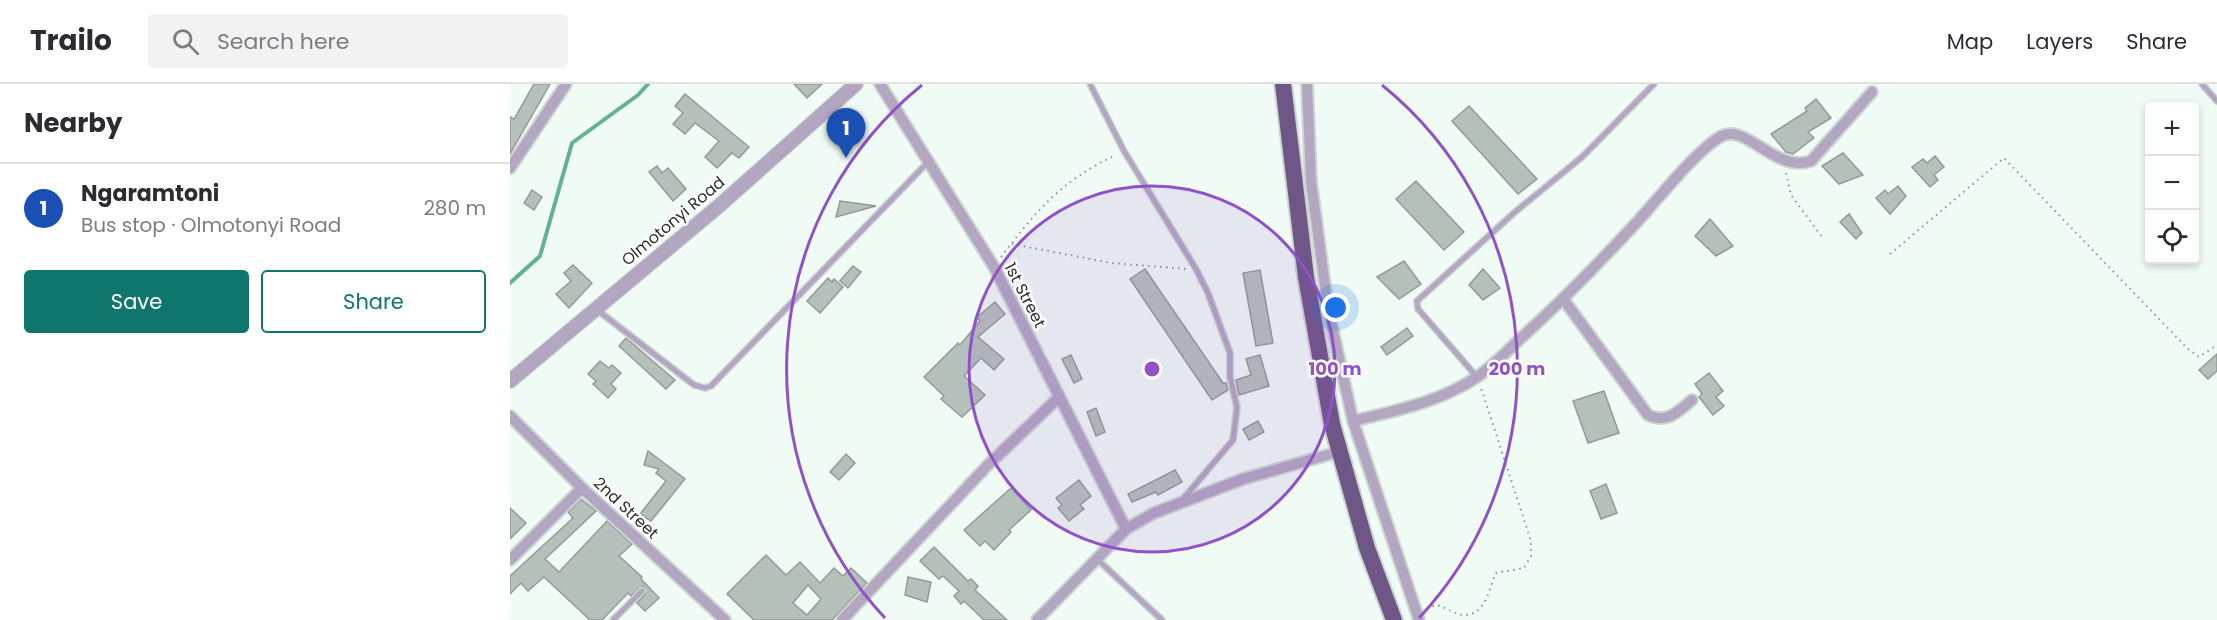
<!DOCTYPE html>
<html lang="en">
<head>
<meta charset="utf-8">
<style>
	:root { --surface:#fff; --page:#f2f2f3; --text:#2b2b33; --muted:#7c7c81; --line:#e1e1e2; --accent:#0f766e }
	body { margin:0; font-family:Poppins,sans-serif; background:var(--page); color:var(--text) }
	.controls { position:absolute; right:18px; top:18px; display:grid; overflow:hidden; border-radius:6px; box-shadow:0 3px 9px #0003 }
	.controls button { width:54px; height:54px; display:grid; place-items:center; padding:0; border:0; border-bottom:2px solid var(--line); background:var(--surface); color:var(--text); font:30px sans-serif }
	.you { position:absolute; left:826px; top:224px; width:21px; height:21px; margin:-15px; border:4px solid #fff; border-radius:50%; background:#1a73e8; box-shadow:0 0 0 9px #1a73e833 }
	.badge { display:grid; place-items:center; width:39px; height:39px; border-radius:50%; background:var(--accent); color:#fff; font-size:20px; font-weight:700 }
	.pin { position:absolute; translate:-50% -50px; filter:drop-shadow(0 2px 3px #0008) }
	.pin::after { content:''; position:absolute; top:32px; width:21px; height:18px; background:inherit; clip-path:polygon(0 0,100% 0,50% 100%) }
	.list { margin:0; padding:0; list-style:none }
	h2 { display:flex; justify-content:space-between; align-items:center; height:78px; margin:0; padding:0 24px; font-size:26px }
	h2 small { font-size:20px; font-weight:400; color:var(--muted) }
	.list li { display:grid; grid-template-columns:39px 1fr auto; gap:18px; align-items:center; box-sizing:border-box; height:90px; padding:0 24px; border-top:2px solid var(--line) }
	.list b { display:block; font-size:22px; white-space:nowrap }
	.list p { margin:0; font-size:20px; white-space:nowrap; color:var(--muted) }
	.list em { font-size:20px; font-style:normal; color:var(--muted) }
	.actions { display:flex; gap:12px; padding:18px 24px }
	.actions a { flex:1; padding:14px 0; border:2px solid var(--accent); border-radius:6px; text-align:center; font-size:21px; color:var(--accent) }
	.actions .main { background:var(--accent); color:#fff }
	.icon { flex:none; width:33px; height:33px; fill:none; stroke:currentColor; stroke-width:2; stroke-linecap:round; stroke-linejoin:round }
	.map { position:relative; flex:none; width:1707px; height:536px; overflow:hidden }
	header { display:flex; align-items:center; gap:36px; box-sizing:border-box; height:84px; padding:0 30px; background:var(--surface); border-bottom:2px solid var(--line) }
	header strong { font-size:28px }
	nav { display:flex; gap:33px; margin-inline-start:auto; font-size:21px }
	.search { width:420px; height:54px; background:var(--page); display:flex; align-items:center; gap:15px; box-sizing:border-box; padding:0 21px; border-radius:6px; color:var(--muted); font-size:22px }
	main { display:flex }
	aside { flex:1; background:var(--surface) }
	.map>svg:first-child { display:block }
</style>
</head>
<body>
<header>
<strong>Trailo</strong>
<div class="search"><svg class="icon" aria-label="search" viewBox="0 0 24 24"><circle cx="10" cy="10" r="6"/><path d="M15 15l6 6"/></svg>Search here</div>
<nav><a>Map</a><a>Layers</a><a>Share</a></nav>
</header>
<main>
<aside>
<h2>Nearby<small></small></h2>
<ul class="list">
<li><span class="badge" style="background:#1a4fb4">1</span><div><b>Ngaramtoni</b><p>Bus stop · Olmotonyi Road</p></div><em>280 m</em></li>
</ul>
<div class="actions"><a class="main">Save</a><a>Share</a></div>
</aside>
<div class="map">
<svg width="1707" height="536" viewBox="0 0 1707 536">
	<rect width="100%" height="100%" fill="#f0fbf6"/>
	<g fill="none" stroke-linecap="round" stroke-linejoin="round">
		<path stroke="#64b193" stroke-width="4" d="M0,199L30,172L62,59L128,11L138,0"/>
	</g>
	<g fill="#b6c0bb" stroke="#929b97" stroke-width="1.5" fill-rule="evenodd">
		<path d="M24,0H40L0,70V33L4,35Z"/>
		<path d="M284,0H312L297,14Z"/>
		<path d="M175,10L239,63L229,74L222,69L207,84L195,73L209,57L185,39L175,50L163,40L173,29L165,22Z"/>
		<path d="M1306,15L1321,34L1298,48L1304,54L1283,70L1276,68L1261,50L1297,27L1295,24Z"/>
		<path d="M959,22L1027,95L1008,110L942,37Z"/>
		<path d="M1333,69L1353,91L1329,100L1312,82Z"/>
		<path d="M1425,72L1434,83L1424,91L1428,96L1420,103L1402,83L1413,75L1417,79Z"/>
		<path d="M147,82L152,89L158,84L176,105L163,117L139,88Z"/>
		<path d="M906,97L954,148L934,166L886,115Z"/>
		<path d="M1388,102L1396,112L1380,130L1366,114L1375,106L1378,110Z"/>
		<path d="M22,106L32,113L24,126L14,119Z"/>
		<path d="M330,117L366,122L326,133Z"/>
		<path d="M1339,130L1352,149L1346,155L1330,138Z"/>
		<path d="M1200,135L1223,162L1206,172L1185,152Z"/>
		<path d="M894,177L911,200L889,215L867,193Z"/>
		<path d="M63,181L82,199L59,224L46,210L61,197L54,189Z"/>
		<path d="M343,182L351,188L338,204L330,197Z"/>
		<path d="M635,185L713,299H716L718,306L702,316L620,195Z"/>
		<path d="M973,185L990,204L973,216L959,201Z"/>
		<path d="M750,186L763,259L746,262L733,189Z"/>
		<path d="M318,194L322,198L324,195L333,203L310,229L297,217Z"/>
		<path d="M485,218L495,230L468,253L494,275L484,286L471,274L454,292L475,311L452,333L431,315L434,312L414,293L448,259L450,261L470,237L467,233Z"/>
		<path d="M897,244L903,252L877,271L871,263Z"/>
		<path d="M116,254L165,296L156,305L109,262Z"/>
		<path d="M1707,270V287L1698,295L1689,286Z"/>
		<path d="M561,271L572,295L564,299L552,275Z"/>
		<path d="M750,271L759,302L729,311L726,296L741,291L736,275Z"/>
		<path d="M90,277L99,284L102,281L111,289L101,300L106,305L98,314L83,300L86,297L78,290Z"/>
		<path d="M1199,289L1213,307L1206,313L1214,322L1203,331L1189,313L1192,310L1185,300Z"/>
		<path d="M1094,307L1109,349L1078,359L1063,317Z"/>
		<path d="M586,324L595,348L586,352L577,328Z"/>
		<path d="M748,337L754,348L739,356L733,345Z"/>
		<path d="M138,367L175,395L141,437L130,430L156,397L146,389L149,385L134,381Z"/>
		<path d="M336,370L345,379L329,396L320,388Z"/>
		<path d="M665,386L672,398L648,411L646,408L622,418L618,410Z"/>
		<path d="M569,396L581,412L570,421L574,425L559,437L548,424L552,421L546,414Z"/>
		<path d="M1096,400L1107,429L1091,435L1080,407Z"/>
		<path d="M501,404L521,426L499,446L501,448L484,466L475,457L470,462L454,446Z"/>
		<path d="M71,415L86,427L35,475L49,488L97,437L122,460L109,472L132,493L131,495L149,514L135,527L127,519L136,509L133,502L121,512L118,509L92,536H80L34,493L18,507L11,499L0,510V492L63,434L58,428Z"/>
		<path d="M0,424L16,439L0,455Z"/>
		<path d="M424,463L458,497L461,495L468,502L465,506L497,536H474L454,517L451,520L444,512L449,507L433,492L429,495L410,477Z"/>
		<path d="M256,471L276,491L290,478L310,499L324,484L333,492L341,484L357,499L322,536H244L217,510ZM298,501L311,515L297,531L283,519Z"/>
		<path d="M398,493L421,498L417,518L395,511Z"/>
	</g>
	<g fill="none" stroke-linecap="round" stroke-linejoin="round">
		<g stroke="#cdd6d2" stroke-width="8">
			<g id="service">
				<path d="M580,0L614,67L686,185L698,209L720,269V293L727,323L723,356L673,415"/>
				<path d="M1692,0L1707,17"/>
				<path d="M86,225L184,301L195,304L201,302L419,77"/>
				<path d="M967,293L908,225L907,217L1005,128L1072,73L1144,0"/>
				<path d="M587,475L652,536"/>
				<path d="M103,536L132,507"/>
			</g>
		</g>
		<g stroke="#cdd6d2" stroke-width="14">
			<g id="minor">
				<path d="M370,0L484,183L616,445"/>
				<path d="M797,0L801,97L818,224L843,337L909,536"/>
				<path d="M0,84L56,0"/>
				<path d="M1054,216L1138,331C1157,340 1168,328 1182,316"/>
				<path d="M0,332L72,404L215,536"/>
				<path d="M843,337C885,327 930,318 967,293C983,282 997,267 1011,254C1052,217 1090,178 1127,138C1148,115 1185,68 1210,53C1235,37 1266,90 1301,77L1362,8"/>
				<path d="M0,476L72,404"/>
				<path d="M332,536L478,381L549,313"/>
				<path d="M527,536L616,445L644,429L733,395L828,368"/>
			</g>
		</g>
		<g stroke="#cdd6d2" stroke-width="16">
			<path id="tertiary" d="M0,297L210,121L346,0"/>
		</g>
		<g stroke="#cdd6d2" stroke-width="20">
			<path id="trunk" d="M773,0L796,193L822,340L857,464L884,536"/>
		</g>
		<g stroke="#8c9490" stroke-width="2" stroke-dasharray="1.5 4.5" stroke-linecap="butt">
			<path d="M1276,89L1281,111L1312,153"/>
			<path d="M502,160L601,179L677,185"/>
			<path d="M1380,170L1494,74L1677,264L1689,273L1707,261"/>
			<path d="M491,173C526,127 552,96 606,71"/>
			<path d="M917,525L926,521C936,523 944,530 953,531C976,532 979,504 986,489L1014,484L1021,472V457L971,304"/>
		</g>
		<use href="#service" stroke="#b2a6c1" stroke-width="5"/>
		<use href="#minor" stroke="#b2a6c1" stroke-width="10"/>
		<use href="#tertiary" stroke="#b2a6c1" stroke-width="14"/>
		<use href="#trunk" stroke="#6e5687" stroke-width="16"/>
	</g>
	<circle cx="642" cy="285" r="183" fill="#9052c8" fill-opacity=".12"/>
	<g fill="none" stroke="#9052c8" stroke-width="3">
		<circle cx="642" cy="285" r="183"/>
		<path d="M375 534A365 365 0 0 1 412 1M872 1A365 365 0 0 1 909 534"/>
	</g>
	<g text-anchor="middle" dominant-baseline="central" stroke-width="5" stroke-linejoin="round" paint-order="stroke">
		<g font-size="16" fill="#2b2f2d" stroke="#fff">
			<text transform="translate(163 137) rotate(-40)">Olmotonyi Road</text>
			<text transform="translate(515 211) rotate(63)">1st Street</text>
			<text transform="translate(116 424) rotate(43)">2nd Street</text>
		</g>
	</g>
	<circle cx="642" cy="285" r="9" fill="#9052c8" stroke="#fff" stroke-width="3"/>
	<g font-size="18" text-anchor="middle" font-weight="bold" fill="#9052c8" stroke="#fff" stroke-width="5" stroke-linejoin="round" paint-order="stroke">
		<text x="825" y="291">100 m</text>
		<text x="1007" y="291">200 m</text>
	</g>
</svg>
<div class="controls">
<button>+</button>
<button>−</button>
<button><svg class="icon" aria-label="locate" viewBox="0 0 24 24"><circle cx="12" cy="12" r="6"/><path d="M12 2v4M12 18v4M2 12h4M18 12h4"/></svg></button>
</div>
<div class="you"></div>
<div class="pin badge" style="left:336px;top:74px;background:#1a4fb4">1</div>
</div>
</main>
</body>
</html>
